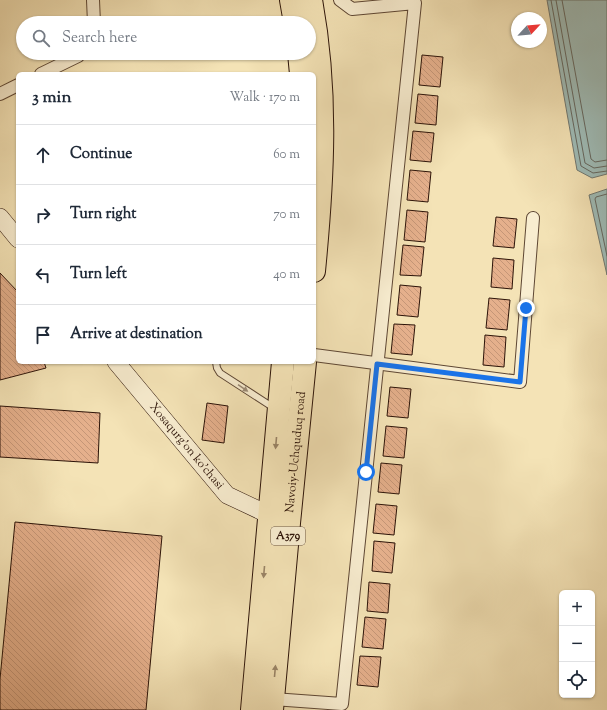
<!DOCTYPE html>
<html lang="en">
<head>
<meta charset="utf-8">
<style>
	:root { --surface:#fff; --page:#f2f2f3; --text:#1f2937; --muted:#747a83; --line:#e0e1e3 }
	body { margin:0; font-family:"Sorts Mill Goudy",serif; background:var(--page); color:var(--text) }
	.controls { position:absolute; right:12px; bottom:12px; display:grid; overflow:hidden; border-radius:6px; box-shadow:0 1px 3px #0004 }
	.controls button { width:36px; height:36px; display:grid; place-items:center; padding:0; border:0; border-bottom:1px solid var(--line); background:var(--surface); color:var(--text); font:20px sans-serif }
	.compass { position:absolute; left:511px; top:12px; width:36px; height:36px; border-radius:50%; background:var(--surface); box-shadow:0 1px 3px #0004; rotate:64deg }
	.stop { position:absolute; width:12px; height:12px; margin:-9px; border:3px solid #1a73e8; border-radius:50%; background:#fff }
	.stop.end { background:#1a73e8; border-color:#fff; box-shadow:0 1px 4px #0008 }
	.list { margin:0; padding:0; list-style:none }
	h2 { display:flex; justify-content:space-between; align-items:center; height:52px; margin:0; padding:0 16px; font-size:17px }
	h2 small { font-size:13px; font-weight:400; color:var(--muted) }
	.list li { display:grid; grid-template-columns:26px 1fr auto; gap:12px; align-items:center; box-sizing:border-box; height:60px; padding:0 16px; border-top:1px solid var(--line) }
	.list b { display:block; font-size:15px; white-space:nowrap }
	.list em { font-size:13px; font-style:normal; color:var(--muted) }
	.icon { flex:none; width:22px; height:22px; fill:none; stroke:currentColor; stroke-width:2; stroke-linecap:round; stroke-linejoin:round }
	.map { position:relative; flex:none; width:607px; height:710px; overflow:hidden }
	.search { position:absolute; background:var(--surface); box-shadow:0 1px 3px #0004; left:16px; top:16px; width:300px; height:44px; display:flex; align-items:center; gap:10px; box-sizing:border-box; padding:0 14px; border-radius:22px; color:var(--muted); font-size:15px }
	.panel { position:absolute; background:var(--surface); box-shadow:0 1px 3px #0004; left:16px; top:72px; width:300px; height:292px; border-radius:6px }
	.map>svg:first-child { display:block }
</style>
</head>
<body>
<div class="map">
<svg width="607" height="710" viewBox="0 0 607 710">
	<defs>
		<pattern id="building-back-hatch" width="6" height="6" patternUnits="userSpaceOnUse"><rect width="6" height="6" fill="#e5b08c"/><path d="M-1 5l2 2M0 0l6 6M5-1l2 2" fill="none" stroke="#c59677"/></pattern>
	</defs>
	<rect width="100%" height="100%" fill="#f4e3b6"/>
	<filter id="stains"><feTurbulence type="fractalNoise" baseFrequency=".005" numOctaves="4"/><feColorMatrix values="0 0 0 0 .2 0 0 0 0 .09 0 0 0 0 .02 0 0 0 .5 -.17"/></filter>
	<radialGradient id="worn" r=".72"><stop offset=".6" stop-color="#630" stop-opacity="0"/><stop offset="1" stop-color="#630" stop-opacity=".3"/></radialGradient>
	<g fill="#9fbcb7" stroke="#717871">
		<path d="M547,0H607V174L592,178L577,170Z"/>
		<path d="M607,189V275L589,195Z"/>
	</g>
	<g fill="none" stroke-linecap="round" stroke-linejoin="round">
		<g stroke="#666860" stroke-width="1">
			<path d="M551,0L581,166L593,173L607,171"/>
			<path d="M556,0L585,163L594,168L607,166"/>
			<path d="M562,0L591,159L595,162L607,160"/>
			<path d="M607,194L596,197L595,199L607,256"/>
		</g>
	</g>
	<g fill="url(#building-back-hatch)" stroke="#2c1308">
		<path d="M422,55L443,57L440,87L419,85Z"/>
		<path d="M418,94L438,96L436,125L415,123Z"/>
		<path d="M413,131L434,133L431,162L410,160Z"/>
		<path d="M410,170L431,172L428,202L407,200Z"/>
		<path d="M407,210L428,212L425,242L404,240Z"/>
		<path d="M496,217L517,219L514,248L493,246Z"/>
		<path d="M403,245L424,247L421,276L400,275Z"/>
		<path d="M493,258L514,260L512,289L491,287Z"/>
		<path d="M0,273L18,292V362H44L46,368L0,380Z"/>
		<path d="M400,285L421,287L418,317L397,315Z"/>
		<path d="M489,298L510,300L507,330L486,328Z"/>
		<path d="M394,324L415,325L412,355L391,353Z"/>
		<path d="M485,335L506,337L504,367L483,365Z"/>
		<path d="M390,387L411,389L408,418L387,416Z"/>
		<path d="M207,403L228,406L224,443L202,440Z"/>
		<path d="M0,406L100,413L98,463L0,457Z"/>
		<path d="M386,426L407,428L404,458L383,456Z"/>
		<path d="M381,463L402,465L399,494L378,492Z"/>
		<path d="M376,504L397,506L394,535L373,533Z"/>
		<path d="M15,522L162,536L146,710H0V679Z"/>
		<path d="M374,541L395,543L392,573L372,571Z"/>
		<path d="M369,582L390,584L388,613L367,611Z"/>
		<path d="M365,617L386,619L383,649L362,647Z"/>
		<path d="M360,656L381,657L378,687L357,685Z"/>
	</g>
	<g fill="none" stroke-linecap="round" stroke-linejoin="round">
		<g stroke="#5e4734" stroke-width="8">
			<path id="lane" d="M216,362L217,368L220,373L274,408"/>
		</g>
		<g stroke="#5e4734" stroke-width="14">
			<g id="street">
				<path d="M93,0L94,23"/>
				<path d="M41,74L78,56L81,53"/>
				<path d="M0,94L18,85"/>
				<path d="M314,355L520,382L533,218"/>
				<path d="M273,699L342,704L415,3L352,9L340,0"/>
			</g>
		</g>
		<g stroke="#2c1308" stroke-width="18">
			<g id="secondary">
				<path d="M0,217L18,239"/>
				<path id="s1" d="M116,362L227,495L280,520"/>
			</g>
		</g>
		<g stroke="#2c1308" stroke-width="24">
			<g id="highway">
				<path d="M291,0L295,23"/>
				<path d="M311,0C328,92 323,179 314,271"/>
				<path d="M299,53L301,74"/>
				<path d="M252,710L283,362"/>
				<path id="s2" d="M272,710L289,523L305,362"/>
			</g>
		</g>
		<use href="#lane" stroke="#f8edd0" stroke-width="6"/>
		<use href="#street" stroke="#f8edd0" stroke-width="12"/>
		<use href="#secondary" stroke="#f8edd0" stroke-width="17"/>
		<use href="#highway" stroke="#f4e3b6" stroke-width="22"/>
	</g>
	<defs><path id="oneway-solid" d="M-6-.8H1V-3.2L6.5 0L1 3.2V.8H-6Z"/></defs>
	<use fill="#9c8b76" href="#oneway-solid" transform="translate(243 388) rotate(34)"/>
	<g fill="#9a8568">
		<use href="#oneway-solid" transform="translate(276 443) rotate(95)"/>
		<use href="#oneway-solid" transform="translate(264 572) rotate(95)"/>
		<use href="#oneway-solid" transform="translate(275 671) rotate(-85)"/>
	</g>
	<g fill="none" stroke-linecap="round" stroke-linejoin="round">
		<path stroke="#1a73e8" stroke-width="5" d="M366,472L377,364L520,382L526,308"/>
	</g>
	<g text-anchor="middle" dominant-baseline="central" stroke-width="3.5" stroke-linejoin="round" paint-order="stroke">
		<rect fill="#f8edd0" stroke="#695444" stroke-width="1" x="271" y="527" width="34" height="18" rx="3"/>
		<g font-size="11" font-weight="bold" fill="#2c1308">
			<text x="288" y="536">A379</text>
		</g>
		<g font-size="12" fill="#2c1308" stroke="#f8edd0">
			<text stroke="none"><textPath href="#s1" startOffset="110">Xosaqurg'on ko'chasi</textPath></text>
			<text stroke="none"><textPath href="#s2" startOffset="259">Navoiy-Uchquduq road</textPath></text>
		</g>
	</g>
	<rect width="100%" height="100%" filter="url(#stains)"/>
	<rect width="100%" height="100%" fill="url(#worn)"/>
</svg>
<div class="controls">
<button>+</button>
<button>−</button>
<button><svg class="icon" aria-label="locate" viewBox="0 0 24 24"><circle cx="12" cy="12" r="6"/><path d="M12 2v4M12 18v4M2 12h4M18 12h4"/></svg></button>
</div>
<svg class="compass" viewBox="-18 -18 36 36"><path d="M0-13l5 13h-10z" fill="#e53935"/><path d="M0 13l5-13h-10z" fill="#747a83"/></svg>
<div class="stop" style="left:366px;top:472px"></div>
<div class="stop end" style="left:526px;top:308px"></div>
<div class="search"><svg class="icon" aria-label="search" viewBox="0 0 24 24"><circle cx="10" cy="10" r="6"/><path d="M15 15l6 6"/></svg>Search here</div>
<section class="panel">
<h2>3 min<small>Walk · 170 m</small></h2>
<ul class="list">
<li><svg class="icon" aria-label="ahead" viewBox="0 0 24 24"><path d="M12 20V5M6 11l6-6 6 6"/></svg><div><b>Continue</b></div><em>60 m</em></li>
<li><svg class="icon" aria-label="right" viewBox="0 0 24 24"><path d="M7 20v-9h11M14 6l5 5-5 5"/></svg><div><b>Turn right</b></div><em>70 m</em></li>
<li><svg class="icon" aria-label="left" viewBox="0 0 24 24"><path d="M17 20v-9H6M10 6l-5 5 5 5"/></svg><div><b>Turn left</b></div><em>40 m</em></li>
<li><svg class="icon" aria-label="arrive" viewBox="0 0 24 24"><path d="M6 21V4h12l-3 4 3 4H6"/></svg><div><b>Arrive at destination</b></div></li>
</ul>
</section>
</div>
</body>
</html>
